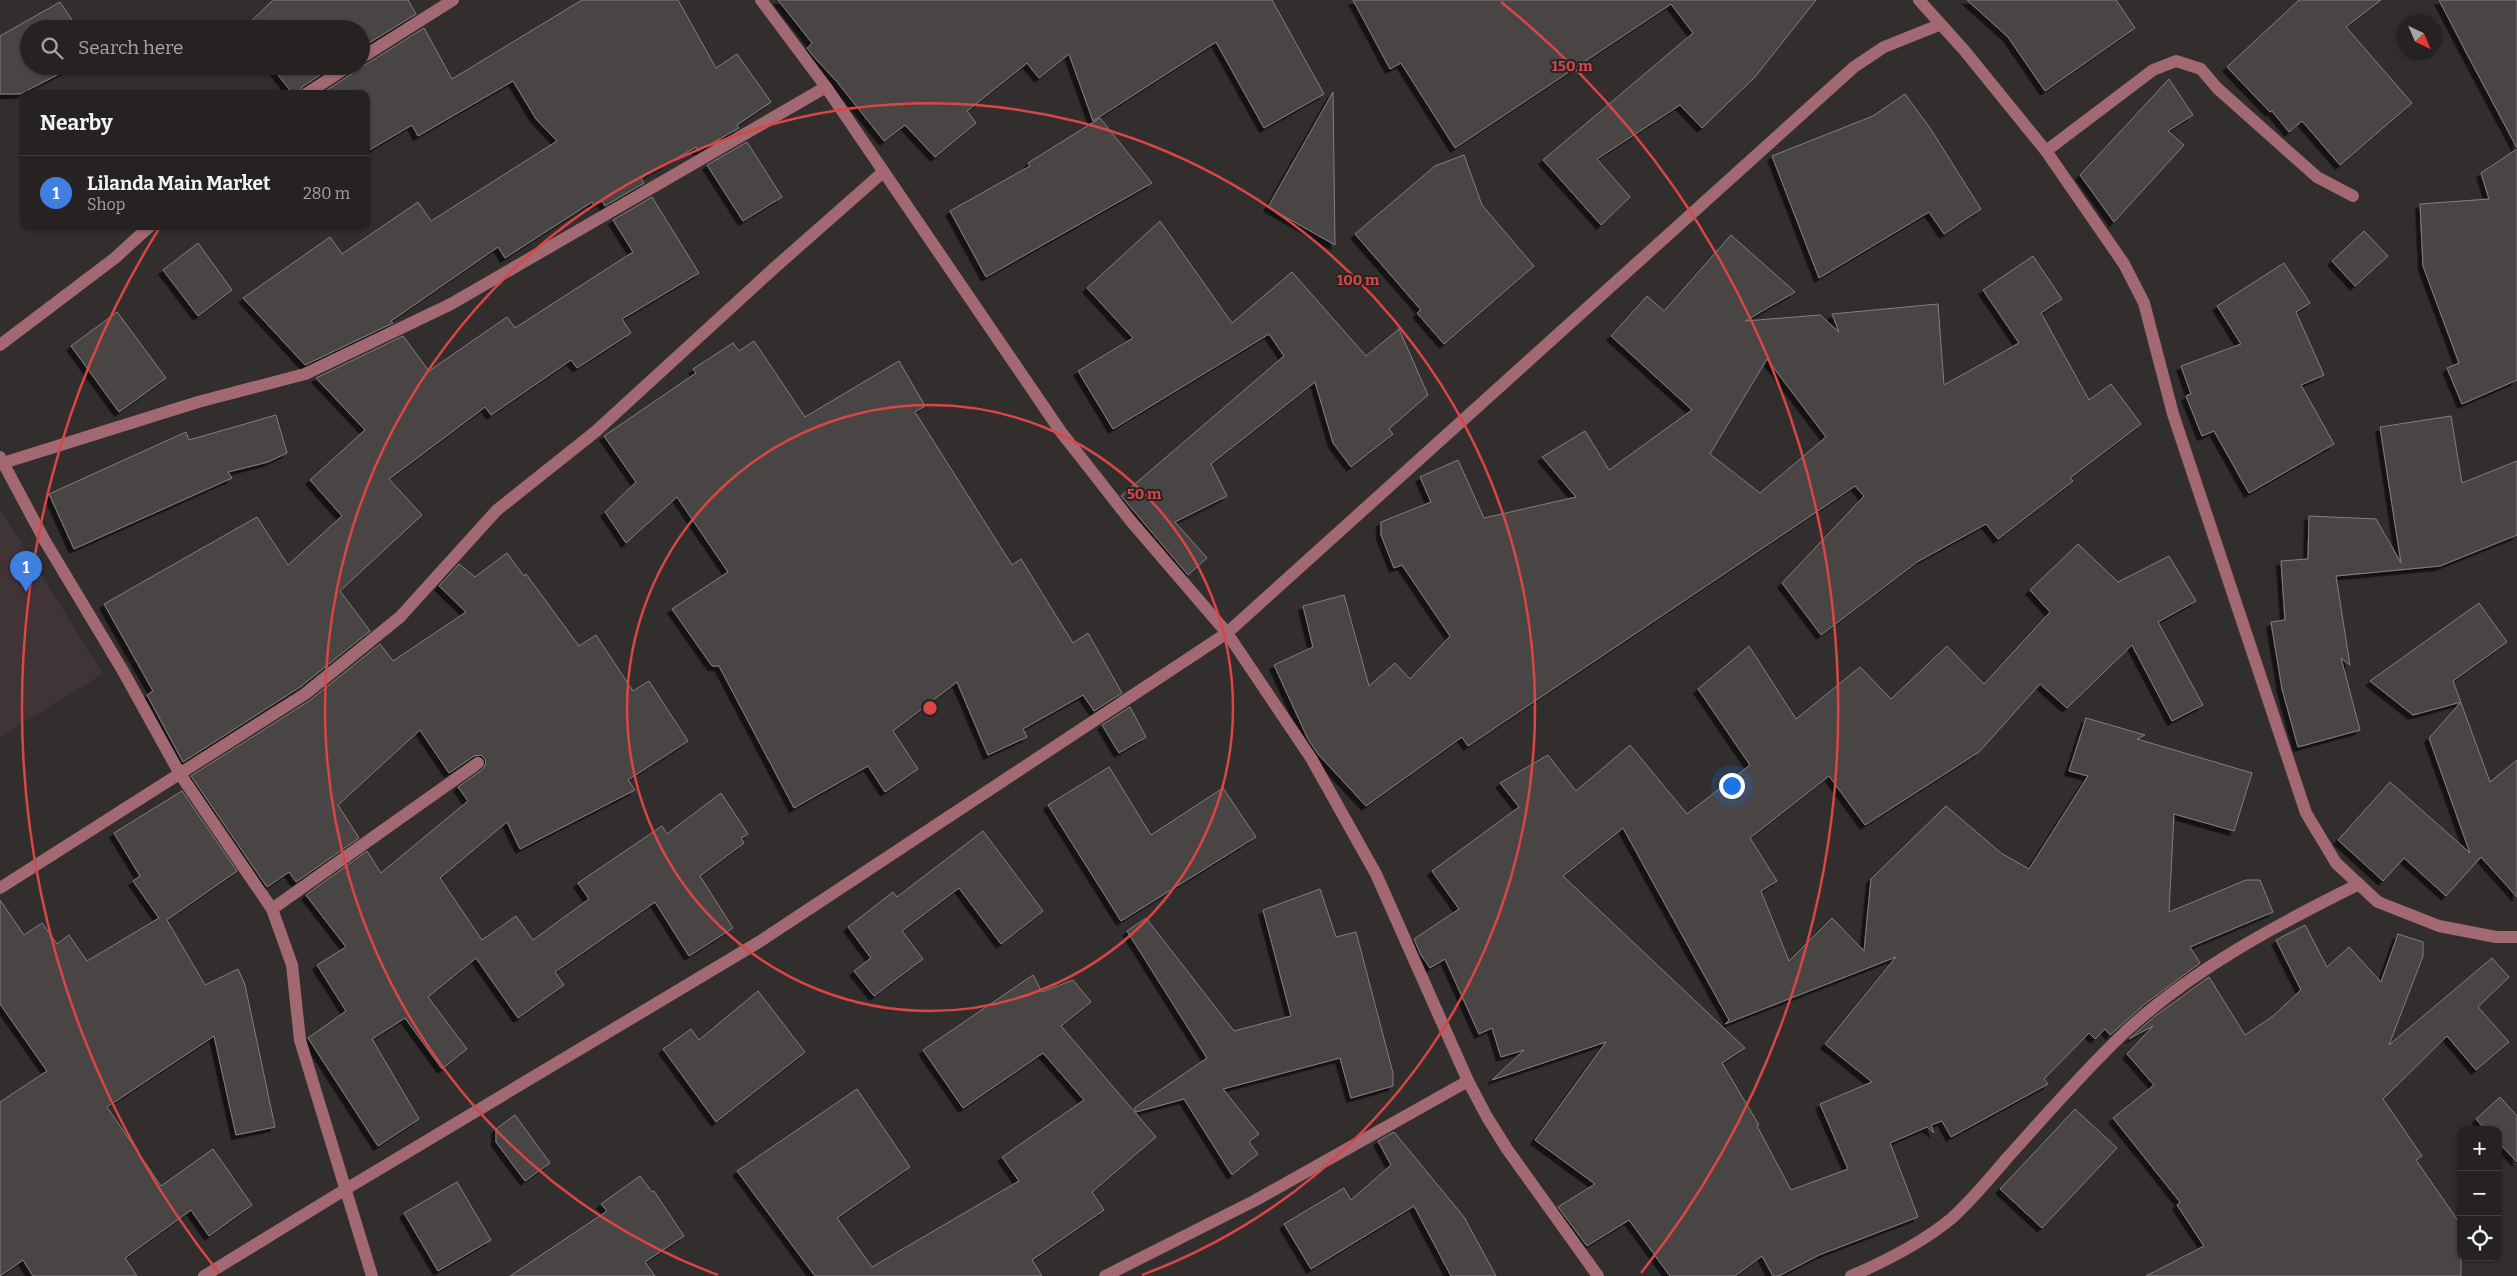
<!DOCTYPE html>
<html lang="en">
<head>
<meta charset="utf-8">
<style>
	:root { --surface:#262222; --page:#322f2f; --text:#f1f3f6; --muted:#a4a4a5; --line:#423f40; --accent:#db2777 }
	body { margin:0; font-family:Bitter,serif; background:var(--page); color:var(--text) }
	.controls { position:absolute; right:15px; bottom:15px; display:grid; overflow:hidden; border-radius:10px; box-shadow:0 1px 4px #0004 }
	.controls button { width:45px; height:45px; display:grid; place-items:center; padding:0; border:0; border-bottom:1px solid var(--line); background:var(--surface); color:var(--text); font:25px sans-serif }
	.compass { position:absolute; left:2397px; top:15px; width:45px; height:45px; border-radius:50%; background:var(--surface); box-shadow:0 1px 4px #0004; rotate:136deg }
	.you { position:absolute; left:1731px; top:785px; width:18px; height:18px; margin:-12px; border:4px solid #fff; border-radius:50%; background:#1a73e8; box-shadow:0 0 0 8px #1a73e833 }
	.badge { display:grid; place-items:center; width:32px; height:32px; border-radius:50%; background:var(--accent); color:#fff; font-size:16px; font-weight:700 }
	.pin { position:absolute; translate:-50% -41px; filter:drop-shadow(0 1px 2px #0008) }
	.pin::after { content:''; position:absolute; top:26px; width:18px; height:15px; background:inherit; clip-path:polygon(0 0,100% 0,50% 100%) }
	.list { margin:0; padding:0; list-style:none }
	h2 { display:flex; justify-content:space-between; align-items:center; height:65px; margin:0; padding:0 20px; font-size:21px }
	h2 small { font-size:16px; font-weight:400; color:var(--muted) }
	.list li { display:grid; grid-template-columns:32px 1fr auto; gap:15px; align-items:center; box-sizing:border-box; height:75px; padding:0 20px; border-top:1px solid var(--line) }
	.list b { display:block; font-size:19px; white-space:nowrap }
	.list p { margin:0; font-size:16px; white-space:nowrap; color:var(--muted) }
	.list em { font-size:16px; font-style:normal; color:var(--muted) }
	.icon { flex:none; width:28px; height:28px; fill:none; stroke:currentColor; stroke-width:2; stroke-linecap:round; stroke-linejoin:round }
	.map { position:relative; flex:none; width:2517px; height:1276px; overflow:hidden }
	.search { position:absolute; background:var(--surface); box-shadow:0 1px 4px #0004; left:20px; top:20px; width:350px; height:55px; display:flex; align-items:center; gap:12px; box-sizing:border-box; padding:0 18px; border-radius:28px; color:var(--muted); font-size:19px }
	.panel { position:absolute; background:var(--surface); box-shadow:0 1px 4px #0004; left:20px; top:90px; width:350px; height:140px; border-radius:10px }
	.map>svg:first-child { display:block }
</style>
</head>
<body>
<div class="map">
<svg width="2517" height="1276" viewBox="0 0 2517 1276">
	<defs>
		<filter id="shadow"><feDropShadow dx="-4.5" dy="4.5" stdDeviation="0" flood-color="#0009"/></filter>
	</defs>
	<rect width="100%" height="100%" fill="#322e2e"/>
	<path fill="#403436" d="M0,509L103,674L0,737Z"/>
	<g fill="#494444" stroke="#847e7f" fill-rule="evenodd" filter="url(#shadow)">
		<path d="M273,0H408L416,14L361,48V29H243Z"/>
		<path d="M582,0H678L716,68L737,54L771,102L737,125L739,128L698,151L696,147L641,178L644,183L605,206L602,201L594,205L592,202L505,258L498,247L391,321L393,323L305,365L243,298L330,237L342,254L418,202L431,221L557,141L536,119L513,81L418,136L412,125L366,152V94H321L353,73L357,66L365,65L424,28L452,79Z"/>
		<path d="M778,0H1272L1324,94L1264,128L1216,42L1093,121L1069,54L1039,78L1027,63L967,111L976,123L935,157L905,125L884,141L838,83L815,58L807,48L812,43Z"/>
		<path d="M1353,0H1816L1755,77L1702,128L1680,105L1597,159L1630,197L1601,225L1543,160L1693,33L1671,4L1455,148L1401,63L1390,69Z"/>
		<path d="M1967,0H2116L2135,28L2045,91L2008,37Z"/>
		<path d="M2299,0H2381L2346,27L2412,103L2340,165L2302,121L2289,132L2272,111L2270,112L2227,67Z"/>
		<path d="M2439,0H2517V148L2467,54Z"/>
		<path d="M60,2L78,29H29V66H75L20,94H0V36Z"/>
		<path d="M271,66H334L302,87L298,94H293Z"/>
		<path d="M2169,79L2193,115L2168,131L2184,145L2114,222L2080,175Z"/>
		<path d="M1333,92L1335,245L1268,207Z"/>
		<path d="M1905,94L1930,128L1981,209L1944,234L1929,212L1819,278L1772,156L1873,116Z"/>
		<path d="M1100,118L1152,183L986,277L950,211L1030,166L1028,163Z"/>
		<path d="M747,142L782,197L743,221L707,165Z"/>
		<path d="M2517,149V380L2462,404L2447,368L2459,363L2423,266L2420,204L2489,199L2481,173Z"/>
		<path d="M1464,155L1482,205L1534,266L1444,344L1417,313L1421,310L1355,234L1435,166Z"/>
		<path d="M652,197L699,273L622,319L631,333L577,368L571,360L491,415L485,407L389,479L422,515L340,591L370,631L300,687L183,762L147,695L153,691L104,604L257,517L288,565L342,516L310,480L365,430L316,378L403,336L429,371L507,317L515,328L633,252L613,220Z"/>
		<path d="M1160,221L1232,323L1292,272L1366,356L1399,329L1428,395L1389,429L1393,434L1351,467L1333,443L1315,382L1211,464L1227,496L1175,522L1207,558L1188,575L1121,496L1284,356L1269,334L1113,429L1078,371L1133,338L1087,288Z"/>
		<path d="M2364,231L2388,256L2355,286L2332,261Z"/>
		<path d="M1731,235L1795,292L1745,321L1820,315L1839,332L1832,314L1938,304L1944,385L2019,343L1983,290L2033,256L2062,299L2041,313L2089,400L2111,384L2141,424L2070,478L2073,481L1998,539L1986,524L1917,562L1821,635L1782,583L1864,496L1855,486L1468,746L1462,737L1366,806L1318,754L1308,739L1274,665L1313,647L1303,606L1344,595L1369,686L1395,663L1410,679L1450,636L1402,565L1394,568L1381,535V522L1431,502L1420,477L1458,460L1484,518L1576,497L1542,457L1585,431L1609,470L1692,410L1611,336L1647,296L1664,311ZM1767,359L1826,437L1760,493L1710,454Z"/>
		<path d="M198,243L232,290L198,316L163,270Z"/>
		<path d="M2284,263L2310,303L2296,312L2324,375L2301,385L2334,444L2249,493L2214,431L2202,436L2186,396L2191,394L2181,366L2241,344L2217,306Z"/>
		<path d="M117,312L166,378L119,412L71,346Z"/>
		<path d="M754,341L805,417L899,361L925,406L915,412L1012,565L1021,559L1073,643L1088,633L1122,693L1094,711L1083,695L1023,729L1027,737L988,755L957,682L893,731L918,769L885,792L868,766L794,808L719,666H712L672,609L728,572L677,497L626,543L605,512L636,482L604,436L696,373L693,369L733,343L739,351Z"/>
		<path d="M276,415L287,453L268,462L228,472L232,478L74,549L49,494L186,432L189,440Z"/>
		<path d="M2451,416L2462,483L2517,461V535L2440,566L2336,576L2350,665L2341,658L2360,730L2298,747L2282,689L2271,622L2285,620L2281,561L2308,559L2309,516L2376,519L2401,563L2380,427Z"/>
		<path d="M2078,544L2118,582L2169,556L2196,601L2158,622L2203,705L2172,721L2132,645L2067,708L2040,684L1979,752L1865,825L1829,776L1750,838L1777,881L1761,891L1789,961L1832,918L1864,951L1871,879L1946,806L2001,853L2029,869L2088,776L2069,771L2086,718L2145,735L2137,739L2252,773L2234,831L2174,814L2169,912L2246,880H2260L2273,912L2190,947L2200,963L2145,1004L2110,1035L2105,1029L2095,1039L2089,1033L2044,1079L2048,1084L1951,1137L1942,1121L1931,1125L1934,1133L1927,1127L1890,1143L1918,1217L1819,1255L1779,1276H1773L1762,1256L1735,1276H1670L1629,1220L1587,1246L1558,1207L1595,1184L1535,1140L1606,1042L1492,1080L1524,1050L1501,1057L1492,1028L1479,1034L1445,959L1430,968L1421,955L1414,939L1459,909L1432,871L1519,807L1500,783L1548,755L1576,791L1630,745L1687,814L1750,765L1698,689L1749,646L1796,719L1860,667L1891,699L1947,646L1984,684L2050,612L2030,590ZM1623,828L1729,1020L1725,1024L1896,957L1825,1044L1872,1082L1820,1104L1848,1169L1791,1190L1757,1126L1759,1125L1722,1063L1745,1048L1563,876Z"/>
		<path d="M507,553L524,576L526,574L579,646L596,635L633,691L649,681L688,741L628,780L635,790L520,849L507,822L440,878L482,940L516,916L533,940L589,899L578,883L662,826L667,834L721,793L748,834L741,838L744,843L700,876L733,928L689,956L655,902L555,972L564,985L518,1018L476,958L428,997L467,1049L442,1069L405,1018L372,1039L419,1119L378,1146L308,1038L346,1011L317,965L346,947L306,895L367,851L381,873L468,801L458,787L483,769L486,763L485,759L481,755L474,756L449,773L420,730L338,805L359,838L296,882L289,872L267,887L191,776L309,701L380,644L393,661L466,612L439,586L459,564L475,577Z"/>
		<path d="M2479,603L2507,642L2453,681L2490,782L2517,760V897L2481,857L2446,896L2404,858L2383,881L2338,840L2390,782L2470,853L2429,738L2461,702L2413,715L2370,681Z"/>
		<path d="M1130,707L1146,737L1119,753L1102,725Z"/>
		<path d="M1109,767L1151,835L1223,788L1256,837L1121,921L1048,805Z"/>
		<path d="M182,791L237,871L167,920L205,985L238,969L245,985L275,1127L236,1135L214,1036L107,1107L161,1186L213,1149L252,1205L209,1236L191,1210L125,1258L137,1276H33L23,1260L0,1276V1102L47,1071L0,1004V900L24,935L42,923L57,944L69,935L87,961L159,918L133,881L140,876L114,833Z"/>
		<path d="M983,831L1043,911L1001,944L959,888L902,931L923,959L874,996L854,971L871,958L848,927L893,892L897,897Z"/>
		<path d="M1320,889L1336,937L1356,932L1393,1073V1086L1351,1098L1340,1058L1223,1089L1259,1134L1249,1142L1258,1154L1232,1175L1184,1099L1136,1112L1134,1108L1207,1058L1127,931L1146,918L1234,1031L1291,1016L1263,910Z"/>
		<path d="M2305,925L2327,967L2349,947L2381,982L2398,934L2423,942V956L2389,1045L2492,958L2509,977L2478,1007L2509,1042L2476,1070L2447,1036L2383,1099L2422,1156L2416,1160L2461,1225V1276H2146L2204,1246L2177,1205L2180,1202L2113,1118L2154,1085L2127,1054L2153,1026L2129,1039L2155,1016L2209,977L2245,1035L2273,1016L2301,990L2276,940Z"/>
		<path d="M1033,975L1042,992L1073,980L1091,1002L1061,1026L1156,1137L1092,1192L1104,1210L1032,1260L1042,1276H815L737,1171L857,1089L910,1167L837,1218L872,1267L1019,1181L1002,1157L1084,1100L1043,1053L963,1108L923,1050Z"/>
		<path d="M758,991L805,1052L716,1122L663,1049L691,1029L699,1040Z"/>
		<path d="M2500,1097L2517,1116V1162L2498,1142V1130H2486L2476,1119Z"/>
		<path d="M2075,1109L2117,1148L2042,1228L2000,1189Z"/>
		<path d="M515,1115L550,1163L525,1181L496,1142V1129Z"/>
		<path d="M1394,1132L1464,1217L1496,1276H1451L1414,1206L1311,1269L1284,1224L1344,1188L1351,1200L1391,1165L1378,1141Z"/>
		<path d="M640,1176L652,1192L654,1191L684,1236L645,1262L655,1276H510L607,1211L601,1204Z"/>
		<path d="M457,1182L491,1240L438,1271L404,1213Z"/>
	</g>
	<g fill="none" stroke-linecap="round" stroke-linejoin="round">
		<g stroke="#a26972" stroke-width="12">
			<path d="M761,0L826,87L1061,432L1130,520L1227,633L1311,758L1376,874L1468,1081L1487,1117L1507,1149L1598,1276"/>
			<path d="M1919,0L1964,50L2046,151L2124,264L2144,303L2173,414L2306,813L2336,863L2378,902L2439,926L2496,937H2517"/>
			<path d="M361,58L453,0"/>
			<path d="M306,94L349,66"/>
			<path d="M2046,151L2153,70L2176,61L2201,69L2217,88L2317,177L2353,196"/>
			<path d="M0,345L115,258L150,226"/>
			<path d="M0,457L45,541L123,671L180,774L272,909L292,965L300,1040L372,1276"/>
			<path d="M3,463L198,402L305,374L451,304L826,87"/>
			<path d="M0,888L305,694L400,617L497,510L595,432L772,270L882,173"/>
			<path d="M272,909L478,763"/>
			<path d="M204,1276L346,1189L759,942L1227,633L1854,67L1884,47L1939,25"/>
			<path d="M1105,1276L1254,1201L1468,1081"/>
			<path d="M1851,1276C1886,1261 1922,1243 1952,1218C1972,1200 1990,1178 2008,1157C2046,1115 2083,1072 2124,1033C2191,970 2278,924 2359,884"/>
		</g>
	</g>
	<g fill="none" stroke="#da4545" stroke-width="2.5">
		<circle cx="930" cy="708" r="303"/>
		<path d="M718 1275A605 605 0 1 1 1142 1275"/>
		<path d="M219 1273A908 908 0 0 1 160 227M1501 2A908 908 0 0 1 1641 1273"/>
	</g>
	<circle cx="930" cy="708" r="8" fill="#da4545" stroke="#282424" stroke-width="2.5"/>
	<g font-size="15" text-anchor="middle" font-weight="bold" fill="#da4545" stroke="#282424" stroke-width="4" stroke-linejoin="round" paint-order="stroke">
		<text x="1572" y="71">150 m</text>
		<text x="1358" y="285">100 m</text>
		<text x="1144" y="499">50 m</text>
	</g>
</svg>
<div class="controls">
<button>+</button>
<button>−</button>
<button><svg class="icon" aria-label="locate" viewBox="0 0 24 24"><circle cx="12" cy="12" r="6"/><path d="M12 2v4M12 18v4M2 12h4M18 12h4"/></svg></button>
</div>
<svg class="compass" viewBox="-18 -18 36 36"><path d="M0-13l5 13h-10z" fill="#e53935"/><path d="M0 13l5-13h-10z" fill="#a4a4a5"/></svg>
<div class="you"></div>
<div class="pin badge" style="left:26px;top:592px;background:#3f7fe0">1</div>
<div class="search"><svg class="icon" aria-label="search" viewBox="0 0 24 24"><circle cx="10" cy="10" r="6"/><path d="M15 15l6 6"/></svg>Search here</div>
<section class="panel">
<h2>Nearby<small></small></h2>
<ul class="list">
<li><span class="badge" style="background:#3f7fe0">1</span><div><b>Lilanda Main Market</b><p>Shop</p></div><em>280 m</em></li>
</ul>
</section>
</div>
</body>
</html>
